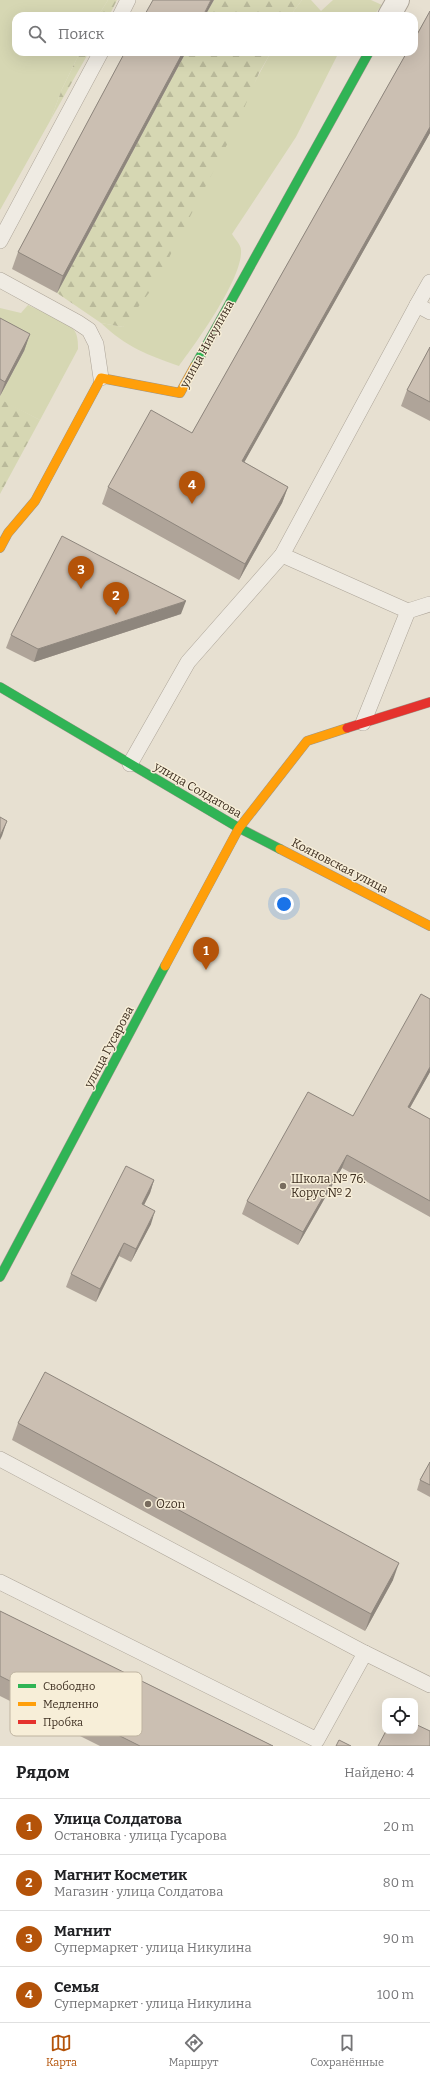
<!DOCTYPE html>
<html lang="ru">
<head>
<meta charset="utf-8">
<style>
	:root { --surface:#fff; --page:#f2f2f2; --text:#202124; --muted:#757577; --line:#e0e0e0; --accent:#b45309 }
	body { margin:0; font-family:Bitter,serif; background:var(--page); color:var(--text) }
	.controls { position:absolute; right:12px; bottom:12px; display:grid; overflow:hidden; border-radius:8px; box-shadow:0 4px 16px #0002 }
	.controls button { width:36px; height:36px; display:grid; place-items:center; padding:0; border:0; border-bottom:1px solid var(--line); background:var(--surface); color:var(--text); font:20px sans-serif }
	.you { position:absolute; left:284px; top:904px; width:14px; height:14px; margin:-10px; border:3px solid #fff; border-radius:50%; background:#1a73e8; box-shadow:0 0 0 6px #1a73e833 }
	.badge { display:grid; place-items:center; width:26px; height:26px; border-radius:50%; background:var(--accent); color:#fff; font-size:13px; font-weight:700 }
	.pin { position:absolute; translate:-50% -33px; filter:drop-shadow(0 1px 2px #0008) }
	.pin::after { content:''; position:absolute; top:21px; width:14px; height:12px; background:inherit; clip-path:polygon(0 0,100% 0,50% 100%) }
	.list { margin:0; padding:0; list-style:none }
	h2 { display:flex; justify-content:space-between; align-items:center; height:52px; margin:0; padding:0 16px; font-size:17px }
	h2 small { font-size:13px; font-weight:400; color:var(--muted) }
	.list li { display:grid; grid-template-columns:26px 1fr auto; gap:12px; align-items:center; box-sizing:border-box; height:56px; padding:0 16px; border-top:1px solid var(--line) }
	.list b { display:block; font-size:15px; white-space:nowrap }
	.list p { margin:0; font-size:13px; white-space:nowrap; color:var(--muted) }
	.list em { font-size:13px; font-style:normal; color:var(--muted) }
	.icon { flex:none; width:22px; height:22px; fill:none; stroke:currentColor; stroke-width:2; stroke-linecap:round; stroke-linejoin:round }
	.map { position:relative; flex:none; width:430px; height:1746px; overflow:hidden }
	.search { position:absolute; background:var(--surface); box-shadow:0 4px 16px #0002; left:12px; right:12px; top:12px; height:44px; display:flex; align-items:center; gap:10px; box-sizing:border-box; padding:0 14px; border-radius:12px; color:var(--muted); font-size:15px }
	.sheet { height:276px; background:var(--surface) }
	nav { display:flex; justify-content:space-around; align-items:center; box-sizing:border-box; height:56px; border-top:1px solid var(--line); background:var(--surface); font-size:11px; color:var(--muted) }
	nav a { display:grid; justify-items:center; gap:2px }
	nav .on { color:var(--accent) }
	.map>svg:first-child { display:block }
</style>
</head>
<body>
<div class="map">
<svg width="430" height="1746" viewBox="0 0 430 1746">
	<defs>
		<pattern id="forest-firs" width="22" height="20" patternUnits="userSpaceOnUse"><rect width="22" height="20" fill="#d6d7b3"/><path d="M5 1l3.5 6h-7zM16 11l3.5 6h-7z" fill="#b9b99a"/></pattern>
	</defs>
	<rect width="100%" height="100%" fill="#e7e0d1"/>
	<g fill="#d6d7b3">
		<path d="M0,0H108L98,16H16V52H80L62,89L50,121L0,210Z"/>
		<path d="M302,0H311L321,11L333,0H371L382,5L373,16H290Z"/>
		<path d="M271,52H339L296,137L232,234C235,239 241,245 241,250C243,278 196,343 179,366C148,355 126,347 101,323L123,327Z"/>
		<path d="M28,305C42,312 63,319 74,330C78,335 78,343 78,349L40,420L0,400V396L24,351L0,338V308L21,313Z"/>
	</g>
	<g fill="url(#forest-firs)">
		<path d="M108,0H117L109,16H98Z"/>
		<path d="M214,0H302L290,16H205Z"/>
		<path d="M80,52H89L50,121L62,89Z"/>
		<path d="M186,52H271L259,73L237,125L155,285L123,327L101,323L57,293Z"/>
		<path d="M0,399L40,420L0,494Z"/>
	</g>
	<g fill="none" stroke-linecap="round" stroke-linejoin="round">
		<g stroke="#ada599" stroke-width="16">
			<g id="lane">
				<path d="M120,16L128,0"/>
				<path d="M0,241L101,52"/>
				<path d="M0,280L77,322L89,330L96,344L101,378"/>
				<path d="M417,305L430,282"/>
				<path d="M408,611L430,604"/>
				<path d="M363,723L408,611L282,555L417,305L430,312"/>
				<path d="M130,764L188,662L282,555"/>
				<path d="M0,1459L365,1653L317,1740L0,1582"/>
				<path d="M365,1653L430,1685"/>
			</g>
		</g>
		<g stroke="#ada599" stroke-width="24">
			<path id="street" d="M389,16L398,0"/>
		</g>
		<g stroke="#9c958a" stroke-width="10">
			<g id="fast">
				<path d="M195,366L369,52"/>
				<path d="M0,687L239,828L280,849"/>
				<path d="M0,1277L165,966"/>
			</g>
		</g>
		<g stroke="#9c958a" stroke-width="10">
			<g id="slow">
				<path d="M0,548L8,533L35,501L101,378L180,393L195,366"/>
				<path d="M280,849L430,926"/>
				<path d="M165,966L239,828L307,741L347,728"/>
			</g>
		</g>
		<g stroke="#9c958a" stroke-width="10">
			<path id="jam" d="M347,728L430,702"/>
		</g>
		<use href="#lane" stroke="#efebe3" stroke-width="15"/>
		<use href="#street" stroke="#efebe3" stroke-width="22"/>
		<use href="#fast" stroke="#30b455" stroke-width="9"/>
		<use href="#slow" stroke="#ff9f0a" stroke-width="9"/>
		<use href="#jam" stroke="#e5322d" stroke-width="9"/>
	</g>
	<g fill="#afa499">
		<path d="M430,11V133L244,462L288,487L282,503L239,580L102,504L108,487L192,433Z"/>
		<path d="M125,52H186L57,293L12,269L18,252Z"/>
		<path d="M0,318L30,334L24,351L0,396Z"/>
		<path d="M430,347V421L401,406L407,390Z"/>
		<path d="M181,614L34,662L6,648L11,635Z"/>
		<path d="M430,999V1072L410,1108L430,1119V1217L342,1168L298,1245L242,1214L247,1201L353,1116Z"/>
		<path d="M154,1180L150,1193L144,1205L151,1224L131,1262L119,1256L96,1302L66,1287L71,1274Z"/>
		<path d="M18,1423L393,1580L365,1631L12,1440Z"/>
		<path d="M430,1462V1497L417,1490L420,1480Z"/>
		<path d="M0,1611L273,1746H100L0,1696Z"/>
	</g>
	<g fill="#8e867d">
		<path d="M211,0H214L205,16H203Z"/>
		<path d="M183,52H186L57,293L63,276Z"/>
		<path d="M430,127V133L236,477L242,461Z"/>
		<path d="M30,334L24,351L0,396L5,382Z"/>
		<path d="M288,487L282,503L239,580L245,564Z"/>
		<path d="M186,601L181,614L34,662L38,649Z"/>
		<path d="M7,821L2,836L0,840V836Z"/>
		<path d="M430,1067V1072L403,1120L408,1107Z"/>
		<path d="M347,1155L342,1168L298,1245L303,1232Z"/>
		<path d="M154,1180L150,1193L138,1217L142,1204Z"/>
		<path d="M155,1211L151,1224L131,1262L136,1249Z"/>
		<path d="M124,1243L119,1256L96,1302L100,1289Z"/>
		<path d="M399,1563L393,1580L365,1631L371,1614Z"/>
	</g>
	<g fill="#cbbfb2" stroke="#8e867d">
		<path d="M153,0H211L203,16H144Z"/>
		<path d="M430,11V127L242,461L288,487L245,564L108,487L151,410L192,433L407,52H414V40Z"/>
		<path d="M125,52H183L63,276L18,252Z"/>
		<path d="M0,318L30,334L5,382L0,379Z"/>
		<path d="M430,347V402L407,390Z"/>
		<path d="M62,536L186,601L38,649L11,635Z"/>
		<path d="M0,817L7,821L0,836Z"/>
		<path d="M421,994L430,999V1067L408,1107L430,1119V1201L347,1155L303,1232L247,1201L308,1092L353,1116Z"/>
		<path d="M126,1166L154,1180L142,1204L155,1211L136,1249L124,1243L100,1289L71,1274Z"/>
		<path d="M45,1372L399,1563L371,1614L18,1423Z"/>
		<path d="M430,1462V1485L420,1480Z"/>
		<path d="M0,1611L273,1746H140L0,1676Z"/>
		<path d="M415,1724L430,1731V1746H378L386,1731H415Z"/>
		<path d="M339,1740L351,1746H336Z"/>
	</g>
	<g fill="#786c5e" stroke="#f7eed8" stroke-width="1.5">
		<circle cx="283" cy="1186" r="4"/>
		<circle cx="148" cy="1504" r="4"/>
	</g>
	<g text-anchor="middle" dominant-baseline="central" stroke-width="3" stroke-linejoin="round" paint-order="stroke">
		<g font-size="12" fill="#3d2e20" stroke="#f7eed8">
			<text transform="translate(207 344) rotate(-61)">улица Никулина</text>
			<text transform="translate(198 790) rotate(30)">улица Солдатова</text>
			<text transform="translate(340 866) rotate(27)">Кояновская улица</text>
			<text transform="translate(109 1047) rotate(-62)">улица Гусарова</text>
		</g>
		<g font-size="12" fill="#3d2e20" stroke="#f7eed8" text-anchor="start">
			<text x="291" y="1179">Школа № 76.<tspan x="291" dy="14">Корус № 2</tspan></text>
			<text x="156" y="1504">Ozon</text>
		</g>
	</g>
	<rect x="10" y="1672" width="132" height="64" rx="6" fill="#f7eed8" stroke="#bfb4a1" stroke-width="1"/>
	<rect x="18" y="1684" width="18" height="4" fill="#30b455"/>
	<rect x="18" y="1702" width="18" height="4" fill="#ff9f0a"/>
	<rect x="18" y="1720" width="18" height="4" fill="#e5322d"/>
	<g font-size="11" fill="#3d2e20">
		<text x="43" y="1690">Свободно</text>
		<text x="43" y="1708">Медленно</text>
		<text x="43" y="1726">Пробка</text>
	</g>
</svg>
<div class="controls">
<button><svg class="icon" aria-label="locate" viewBox="0 0 24 24"><circle cx="12" cy="12" r="6"/><path d="M12 2v4M12 18v4M2 12h4M18 12h4"/></svg></button>
</div>
<div class="you"></div>
<div class="pin badge" style="left:206px;top:970px">1</div>
<div class="pin badge" style="left:116px;top:615px">2</div>
<div class="pin badge" style="left:81px;top:589px">3</div>
<div class="pin badge" style="left:192px;top:504px">4</div>
<div class="search"><svg class="icon" aria-label="search" viewBox="0 0 24 24"><circle cx="10" cy="10" r="6"/><path d="M15 15l6 6"/></svg>Поиск</div>
</div>
<section class="sheet">
<h2>Рядом<small>Найдено: 4</small></h2>
<ul class="list">
<li><span class="badge">1</span><div><b>Улица Солдатова</b><p>Остановка · улица Гусарова</p></div><em>20 m</em></li>
<li><span class="badge">2</span><div><b>Магнит Косметик</b><p>Магазин · улица Солдатова</p></div><em>80 m</em></li>
<li><span class="badge">3</span><div><b>Магнит</b><p>Супермаркет · улица Никулина</p></div><em>90 m</em></li>
<li><span class="badge">4</span><div><b>Семья</b><p>Супермаркет · улица Никулина</p></div><em>100 m</em></li>
</ul>
</section>
<nav>
<a class="on"><svg class="icon" aria-label="map" viewBox="0 0 24 24"><path d="M3 6l6-2 6 2 6-2v14l-6 2-6-2-6 2zM9 4v14M15 6v14"/></svg>Карта</a>
<a><svg class="icon" aria-label="directions" viewBox="0 0 24 24"><path d="M12 3l9 9-9 9-9-9zM9 14v-3h6M13 9l2 2-2 2"/></svg>Маршрут</a>
<a><svg class="icon" aria-label="saved" viewBox="0 0 24 24"><path d="M7 4h10v16l-5-4-5 4z"/></svg>Сохранённые</a>
</nav>
</body>
</html>
